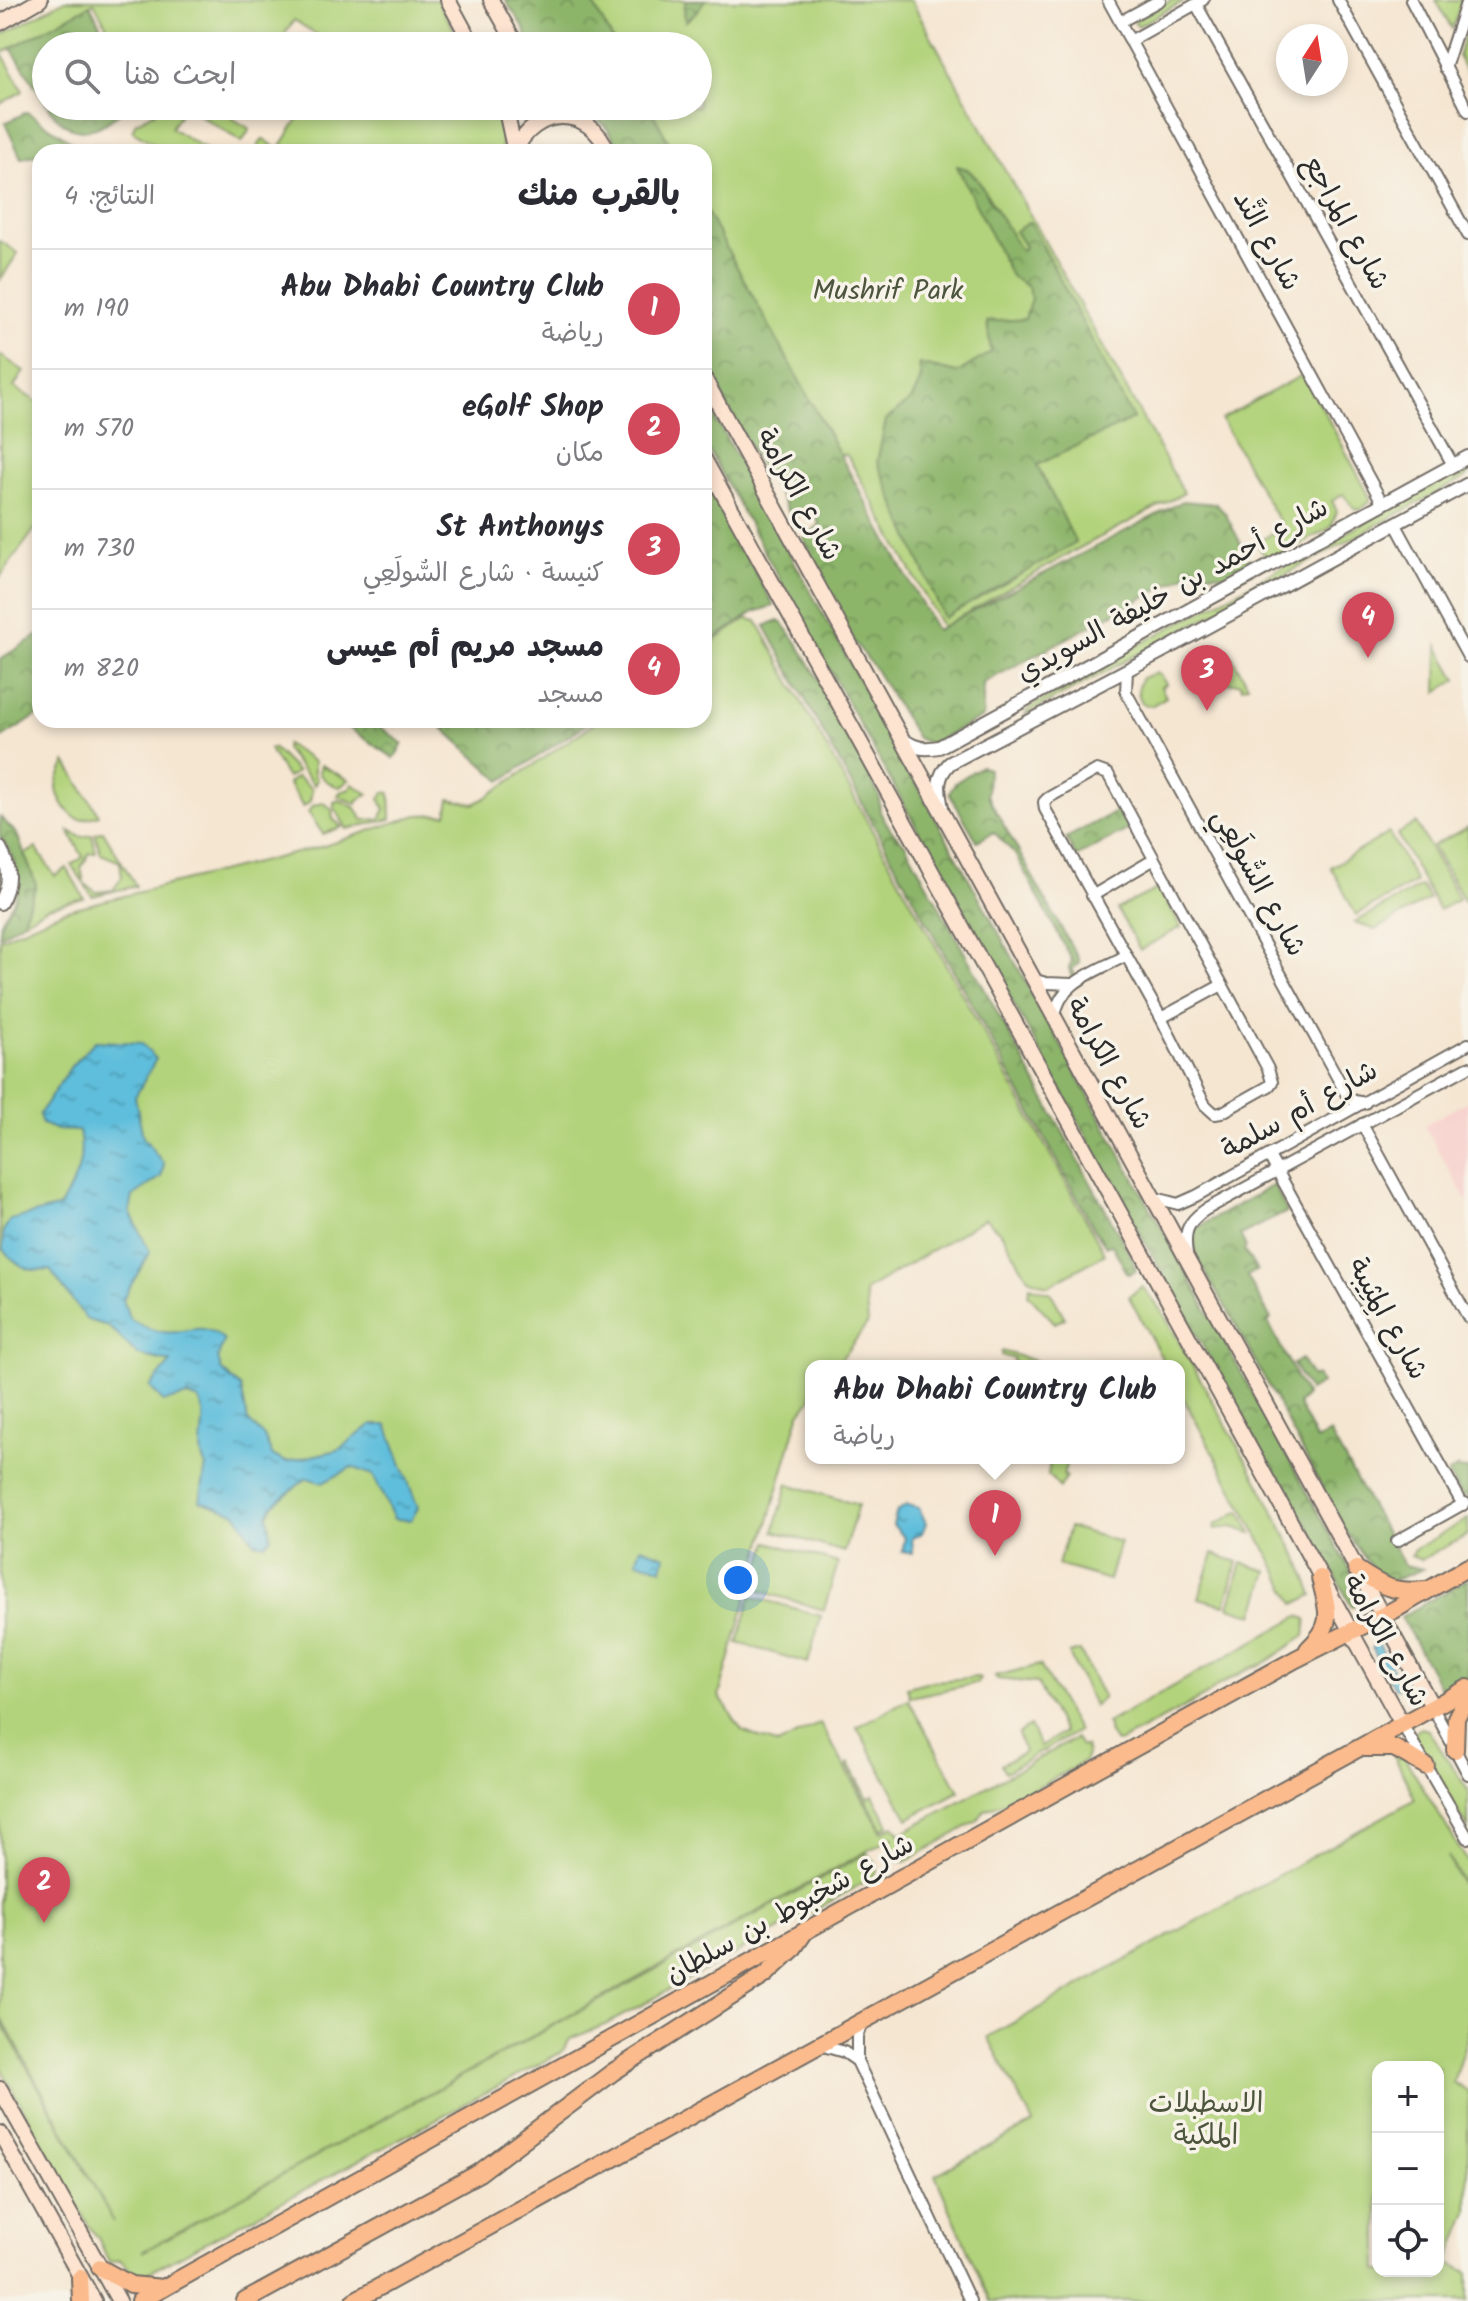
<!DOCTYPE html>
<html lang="ar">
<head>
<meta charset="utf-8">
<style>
	:root { --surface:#fff; --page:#f7f7f7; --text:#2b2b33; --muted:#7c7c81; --line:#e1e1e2; --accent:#d1495b }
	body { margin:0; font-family:Kalam,"Playpen Sans Arabic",sans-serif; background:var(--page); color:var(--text); direction:rtl }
	.controls { position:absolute; right:24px; bottom:24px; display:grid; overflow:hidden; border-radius:16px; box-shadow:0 4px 12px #0003 }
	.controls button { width:72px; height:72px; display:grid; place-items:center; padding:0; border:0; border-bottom:2px solid var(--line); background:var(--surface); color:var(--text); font:40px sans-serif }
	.compass { position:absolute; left:1276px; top:24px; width:72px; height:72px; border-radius:50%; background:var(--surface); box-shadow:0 4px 12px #0003; rotate:12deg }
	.you { position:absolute; left:738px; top:1580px; width:28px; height:28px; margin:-20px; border:6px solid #fff; border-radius:50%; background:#1a73e8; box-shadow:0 0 0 12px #1a73e833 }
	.badge { display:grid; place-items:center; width:52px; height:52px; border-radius:50%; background:var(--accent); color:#fff; font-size:26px; font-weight:700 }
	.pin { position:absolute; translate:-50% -66px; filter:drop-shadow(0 2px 4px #0008) }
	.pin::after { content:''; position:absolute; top:42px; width:28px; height:24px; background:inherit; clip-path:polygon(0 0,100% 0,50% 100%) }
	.popup { position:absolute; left:805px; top:1360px; width:380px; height:104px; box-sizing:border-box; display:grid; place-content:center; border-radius:16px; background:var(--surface); filter:drop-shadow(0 2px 6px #0005); font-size:26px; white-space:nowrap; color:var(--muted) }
	.popup b { font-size:30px; color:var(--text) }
	.popup::after { content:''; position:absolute; left:50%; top:100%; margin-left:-16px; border:16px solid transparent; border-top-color:var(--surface) }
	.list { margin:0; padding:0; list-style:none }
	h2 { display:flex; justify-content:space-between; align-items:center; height:104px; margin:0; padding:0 32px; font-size:34px }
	h2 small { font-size:26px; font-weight:400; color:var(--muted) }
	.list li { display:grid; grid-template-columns:52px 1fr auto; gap:24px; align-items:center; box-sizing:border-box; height:120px; padding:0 32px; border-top:2px solid var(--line) }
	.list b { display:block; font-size:30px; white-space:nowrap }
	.list p { margin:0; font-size:26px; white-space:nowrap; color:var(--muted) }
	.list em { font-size:26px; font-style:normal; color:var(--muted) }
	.icon { flex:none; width:44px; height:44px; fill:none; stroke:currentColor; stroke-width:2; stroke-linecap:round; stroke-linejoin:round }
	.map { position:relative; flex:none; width:1468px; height:2301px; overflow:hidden; direction:ltr }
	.search { position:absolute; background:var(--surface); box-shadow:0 4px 12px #0003; left:32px; top:32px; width:680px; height:88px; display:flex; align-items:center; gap:20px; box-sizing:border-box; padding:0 28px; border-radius:44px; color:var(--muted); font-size:30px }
	.panel { position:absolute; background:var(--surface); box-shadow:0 4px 12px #0003; left:32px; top:144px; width:680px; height:584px; border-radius:24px; direction:rtl }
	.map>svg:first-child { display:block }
</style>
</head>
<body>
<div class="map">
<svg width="1468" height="2301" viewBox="0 0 1468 2301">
	<defs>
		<pattern id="forest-crowns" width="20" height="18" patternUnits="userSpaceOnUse" patternTransform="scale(2)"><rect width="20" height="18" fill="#8db56b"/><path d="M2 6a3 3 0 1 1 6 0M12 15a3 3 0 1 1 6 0" fill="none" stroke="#739358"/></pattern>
		<pattern id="water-ripples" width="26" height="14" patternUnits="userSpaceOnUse" patternTransform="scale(2)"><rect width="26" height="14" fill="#5ebedc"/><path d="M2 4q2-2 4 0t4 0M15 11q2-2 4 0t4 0" fill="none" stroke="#4e9bb3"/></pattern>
	</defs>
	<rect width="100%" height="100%" fill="#f7f3e8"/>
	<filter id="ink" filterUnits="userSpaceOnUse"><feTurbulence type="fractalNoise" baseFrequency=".0125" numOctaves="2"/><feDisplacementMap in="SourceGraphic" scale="16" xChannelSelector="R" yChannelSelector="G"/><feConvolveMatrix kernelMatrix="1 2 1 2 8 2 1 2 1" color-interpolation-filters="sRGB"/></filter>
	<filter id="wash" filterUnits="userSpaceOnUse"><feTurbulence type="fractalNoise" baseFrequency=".006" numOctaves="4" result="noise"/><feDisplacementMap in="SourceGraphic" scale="32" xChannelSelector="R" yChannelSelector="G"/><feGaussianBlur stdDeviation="1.8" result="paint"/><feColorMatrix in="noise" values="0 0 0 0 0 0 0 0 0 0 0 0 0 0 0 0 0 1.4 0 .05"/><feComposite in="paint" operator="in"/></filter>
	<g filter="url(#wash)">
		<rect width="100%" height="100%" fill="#f5e6d2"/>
		<path fill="#f7d0cc" d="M1468,1101V1203L1424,1125Z"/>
		<g fill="#b2d37b" stroke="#6e7f53" stroke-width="2" fill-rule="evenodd">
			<path d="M65,0H437L463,46H334L294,20L277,46H118L94,3L2,53L23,91L0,104V36Z"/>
			<path d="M547,0H911L1184,493L1074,551L942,627L847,455L790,449L704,288V152H631L606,106H698V46H574Z"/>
			<path d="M1172,0H1186L1138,26L1135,24V20Z"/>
			<path d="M1436,0H1462L1452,29Z"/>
			<path d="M1468,24V75L1458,56Z"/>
			<path d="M152,106H239L232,118L250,129L242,142L185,106L171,128L210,152H167L133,131L135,123L155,112Z"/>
			<path d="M289,106H495L500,114L502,152L255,151L263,139L279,149L301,114Z"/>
			<path d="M0,241L18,253L0,280Z"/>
			<path d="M0,355L24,371L14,387L40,404V522L0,577Z"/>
			<path d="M1304,374L1370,497V502L1360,510L1354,508L1343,494L1332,501L1337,511L1331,527L1278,557H1265L1257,543L1282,527L1221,419Z"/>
			<path d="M1468,467V476L1025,715L1027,710L1034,704L1065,689L1092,670Z"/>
			<path d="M746,619L757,621L1105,1254L1048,1286L1028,1278L1002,1234L985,1218L865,1291L868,1323L836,1366H811V1399L799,1415L719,1696L742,1731L778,1745L820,1723L882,1832L894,1825L900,1834L1076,1738L1081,1746H1085L1087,1755L1084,1762L1021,1796L985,1810L977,1821L905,1862L893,1859L887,1844L894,1837L871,1849L142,2252L867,1853L877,1865L876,1874L853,1889L607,2024L570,2039L562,2052L148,2273L129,2276L128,2267L120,2260L109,2262L98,2238L90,2228L0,2067V2019L114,2222L0,2015V939L63,911L324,846L417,815L447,814L450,799L474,804L484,799L599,720H704V648Z"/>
			<path d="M1438,646L1457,680L1437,692Z"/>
			<path d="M1228,650L1248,685L1242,687L1240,683H1209L1200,664Z"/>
			<path d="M1155,673L1160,675L1166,684L1161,687L1166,697L1151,706L1143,704C1137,694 1136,688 1142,678Z"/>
			<path d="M286,744L314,762V774L317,780L314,785L285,749Z"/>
			<path d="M273,748L297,772L287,778L269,749Z"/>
			<path d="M66,762L99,815C93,817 85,820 79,819C69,817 57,797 57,787C57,778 63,769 66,762Z"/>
			<path d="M321,765L349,780L340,787C333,786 323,780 319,773Z"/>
			<path d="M297,777L312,789L310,801L303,807L288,783Z"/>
			<path d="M352,784L369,794L358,800L357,804L338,796L340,792L350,789Z"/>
			<path d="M384,792L390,793L391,819L347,829L334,807V802L340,800L356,808L363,820L380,819L385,809L380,799Z"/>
			<path d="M324,803L332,809L333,819L342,827L323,834L308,812L314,805Z"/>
			<path d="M1416,823L1459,899L1439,910L1397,834Z"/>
			<path d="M1468,827V907L1432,846Z"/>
			<path d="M69,831L81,837L92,835L96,853H90L81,867L84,883L96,892L113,890L122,877L120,862L101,854L95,834L103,831L136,886L92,896L72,865L83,857Z"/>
			<path d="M1389,833L1416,882L1356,915L1331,867Z"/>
			<path d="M36,848L55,876L67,868L84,898L48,907L22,922L36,885L25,854Z"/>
			<path d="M1421,886L1429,899L1375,930L1355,922Z"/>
			<path d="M1159,888L1181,927L1140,950L1117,909Z"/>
			<path d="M1030,1286L1051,1293L1065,1318L1055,1323L1028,1294Z"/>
			<path d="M1142,1286L1163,1313L1259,1483L1301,1564L1313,1595L1295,1604L1179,1390V1366H1166L1129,1297Z"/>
			<path d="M1002,1351L1051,1366H1014L1012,1365L1014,1359L1001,1355Z"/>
			<path d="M1061,1458H1068L1063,1475L1066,1476L1060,1488L1048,1475L1050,1462H1059Z"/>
			<path d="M788,1484L858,1505L844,1552L774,1531Z"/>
			<path d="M1240,1511L1252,1533L1232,1527L1215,1529V1525Z"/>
			<path d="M1468,1519V1535L1421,1560L1411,1556L1414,1550Z"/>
			<path d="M1069,1527L1120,1542L1109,1580L1058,1565Z"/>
			<path d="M768,1542L838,1563L824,1610L754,1589Z"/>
			<path d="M1213,1554L1238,1562L1225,1605L1199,1598Z"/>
			<path d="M1242,1563L1268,1571L1254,1615L1229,1607Z"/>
			<path d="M751,1596L821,1616L808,1663L738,1643Z"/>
			<path d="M1299,1616L1307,1619L1305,1636L1263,1664L1250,1668L1217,1686L1207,1695L1121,1741L1116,1742L1109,1734L1107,1723Z"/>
			<path d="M1080,1651L1103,1697L1094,1706L1069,1654Z"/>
			<path d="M1040,1665L1078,1731L1005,1772L1001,1764L1024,1752L1018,1733L1030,1726L1040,1746L1064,1733L1037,1683L997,1679L995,1676Z"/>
			<path d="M978,1677L980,1679L977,1683L910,1697L907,1687L926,1682Z"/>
			<path d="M908,1699L959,1791L908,1819L857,1727Z"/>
			<path d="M1421,1728L1428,1730L1468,1790V1828L1414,1739L1415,1732Z"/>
			<path d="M1393,1753L1403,1755L1468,1862V1891L1447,1856L1468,1896V2035L1453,2082L1468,2092V2211L1448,2263L1468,2272V2301H990L935,2175L1033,2123L988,2037L1415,1799ZM1378,2067H1438V2271H1378Z"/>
			<path d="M849,1763L868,1798L873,1795L889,1825L882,1829L847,1765Z"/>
		</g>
		<g fill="url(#forest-crowns)" stroke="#5c704b" stroke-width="2">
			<path d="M505,0H591L616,46H530L524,28Z"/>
			<path d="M687,0H705L697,12L685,22L684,7Z"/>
			<path d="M90,5L111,46H46V103L11,48Z"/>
			<path d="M48,106H126C100,134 71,142 48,106Z"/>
			<path d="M578,106H649L674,152H618C613,128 598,118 578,106Z"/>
			<path d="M27,112L78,146L105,145L116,152H40V154L21,158L5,123Z"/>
			<path d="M957,166L967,169L976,177L1021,251L1025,247L1015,231L1030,222L1133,419L1037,465L1076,543L944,618L877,462L886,420L912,399L921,379L919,364L957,373L991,352L987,322L1025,319L1031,298L1028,287L1011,276Z"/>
			<path d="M704,207L936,630L1183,501L1216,504L1225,513L1255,571L1239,578L1195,570L983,683V717L930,744L917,738L873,666L852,639L803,538L820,525L810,506L793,520L770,478L764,474L704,362Z"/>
			<path d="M704,398L1366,1599L1352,1607L1311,1530L1272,1472L704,442Z"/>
			<path d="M704,479L774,606L754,612L704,646Z"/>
			<path d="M778,620C798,631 863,765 879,795L880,812L891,830L905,844L1133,1260L1136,1271L1128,1274L1112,1245L1106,1246L1095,1230L765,626Z"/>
			<path d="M40,634V714L0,739V659Z"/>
			<path d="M337,720H371L403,744L394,758Z"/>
			<path d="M448,720H592L501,781L443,728Z"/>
			<path d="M981,766L988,769L987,795L1079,960V964L1072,969L1077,978L1071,976L1069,968L1072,960L1015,854L994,832L977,841L949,793L955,783Z"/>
			<path d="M1121,809L1131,828L1076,857L1066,838Z"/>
			<path d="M0,817L17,834L36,885L22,922L0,936C0,916 4,918 13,902C24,883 13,852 0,837Z"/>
			<path d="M1274,1185L1287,1212L1240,1235L1246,1247L1244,1251L1257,1270L1247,1276L1271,1319L1268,1322L1306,1396L1298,1404L1316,1440L1330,1433L1404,1565L1423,1569L1389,1582L1375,1572L1345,1531L1230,1314L1198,1261L1192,1237L1196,1228Z"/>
			<path d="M1301,1359L1312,1377L1316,1375L1321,1384L1309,1391L1293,1364Z"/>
			<path d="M1458,1467L1460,1470L1468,1469V1498L1460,1494L1448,1474Z"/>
			<path d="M1468,1579V1679L1443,1693L1401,1617Z"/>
		</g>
		<g fill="url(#water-ripples)" stroke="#447484" stroke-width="2">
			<path d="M95,1041L141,1043L156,1059L135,1097L143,1137L164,1164L161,1177L133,1196L130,1212L150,1252L123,1299L129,1318C138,1323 148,1329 158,1331C184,1338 200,1316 224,1341L218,1357L221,1370L241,1388L248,1421L264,1436L272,1455L286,1462L338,1450L371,1425H387L418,1508L411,1520L394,1519L373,1475L352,1467L323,1483L307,1478L273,1505L268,1515L271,1537L265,1544L254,1542L236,1513L200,1501L206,1466C193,1446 211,1420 199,1400L188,1396L163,1402L150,1387L171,1362L138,1355L108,1326L87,1320L50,1270C28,1273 19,1266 3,1250V1231L10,1220L60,1207C76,1179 85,1164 79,1131L57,1130L42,1124L39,1115L72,1065Z"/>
			<path d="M907,1505L919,1508L926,1523L922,1533L912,1538L913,1553L902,1552L905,1538L893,1525L897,1511Z"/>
			<path d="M641,1547L665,1556L662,1568L636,1561Z"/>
			<path d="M1374,1643H1378L1402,1688H1394L1372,1648Z"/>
		</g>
	</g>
	<g filter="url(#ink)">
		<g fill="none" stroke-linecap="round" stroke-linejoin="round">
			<g stroke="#726c65" stroke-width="14">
				<g id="minor">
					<path d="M1108,0L1383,504"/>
					<path d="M1338,0L1468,235"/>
					<path d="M1411,0L1468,111"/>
					<path d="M1196,4L1453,465"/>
					<path d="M1120,22L1160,0"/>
					<path d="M1130,41L1203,0"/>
					<path d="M1445,68L1467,0"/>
					<path d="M1395,523L1468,657"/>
					<path d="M1127,670L1126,692L1348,1097L1354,1101L1365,1103"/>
					<path d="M1097,770L1108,774L1268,1069L1272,1082L1269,1086L1221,1113L1215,1114L1205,1105L1161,1018L1045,809L1044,802L1048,798Z"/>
					<path d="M1092,896L1153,860"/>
					<path d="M1032,979L1046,983L1072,984"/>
					<path d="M1055,1017C1058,982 1098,971 1125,956"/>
					<path d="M1161,1018L1222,985"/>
					<path d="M1362,1124L1468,1317"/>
					<path d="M1269,1156L1463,1505"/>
					<path d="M1152,1197L1178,1204L1196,1196L1468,1044"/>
					<path d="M1187,1254C1184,1233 1186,1223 1205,1210L1468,1067"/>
					<path d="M1397,1541L1465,1503"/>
					<path d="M1433,1708L1468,1774"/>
					<path d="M1402,1724L1468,1838"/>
					<path d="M862,2022L857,2037V2061L970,2301"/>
					<path d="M820,2045L844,2052L857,2061"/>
				</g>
			</g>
			<g stroke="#726c65" stroke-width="16">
				<g id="tertiary">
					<path d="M901,738C914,748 923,750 939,747L1468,457"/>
					<path d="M942,808C938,789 936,777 950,763L1161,652L1468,484"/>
					<path d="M0,848C10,866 11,885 0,903"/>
				</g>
			</g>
			<g stroke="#726c65" stroke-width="18">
				<g id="secondary">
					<path d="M448,0L473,46"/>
					<path d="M491,0L517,46"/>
					<path d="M0,23L40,0"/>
					<path d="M505,106L515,152"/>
					<path d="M515,152C534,106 590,105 608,152"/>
					<path d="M704,378L1433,1708"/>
					<path d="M704,459L1402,1724"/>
					<path d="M0,2089L119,2301"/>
					<path d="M0,2133L94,2301"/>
				</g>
			</g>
			<g stroke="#726c65" stroke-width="20">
				<g id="primary">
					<path d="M1356,1569C1383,1587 1393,1593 1426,1590"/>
					<path d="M1308,1649C1335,1624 1328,1611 1320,1578"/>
					<path d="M1364,1748H1394L1426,1766"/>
					<path d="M1455,1750L1456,1718L1468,1695"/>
					<path d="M100,2268L131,2285L163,2288"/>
					<path d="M80,2278L81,2301"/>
					<path d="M140,2301L1129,1751L1296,1659L1394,1610L1468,1567"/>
					<path d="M354,2301L1468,1688"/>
				</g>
			</g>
			<g stroke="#726c65" stroke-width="20">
				<path id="trunk" d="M245,2301L479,2173L613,2072L765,1975L792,1950L806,1930"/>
			</g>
			<use href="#minor" stroke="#fff" stroke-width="10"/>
			<use href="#tertiary" stroke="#fff" stroke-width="12"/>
			<use href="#secondary" stroke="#fde4d1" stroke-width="14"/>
			<use href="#primary" stroke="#fbbb8d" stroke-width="16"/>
			<use href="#trunk" stroke="#fbbb8d" stroke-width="16"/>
		</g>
	</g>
	<g text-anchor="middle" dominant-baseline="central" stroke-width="7" stroke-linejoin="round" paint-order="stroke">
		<g font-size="28" fill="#2b2b2b" stroke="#f7f3e8">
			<text transform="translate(1345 223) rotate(61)">شارع المراجع</text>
			<text transform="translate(1266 241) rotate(61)">شارع النَّد</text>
			<text transform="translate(798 495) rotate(61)">شارع الكرامة</text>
			<text transform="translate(1173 591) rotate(-29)">شارع أحمد بن خليفة السويدي</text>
			<text transform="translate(1258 883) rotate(61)">شارع السُّولَعِي</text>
			<text transform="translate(1108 1064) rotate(61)">شارع الكرامة</text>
			<text transform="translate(1300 1111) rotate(-29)">شارع أم سلمة</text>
			<text transform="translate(1387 1319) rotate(61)">شارع المِثِيبة</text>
			<text transform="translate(1385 1641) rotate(61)">شارع الكرامة</text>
			<text transform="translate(790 1910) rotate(-29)">شارع شخبوط بن سلطان</text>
		</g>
		<g font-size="28" fill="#4d553f" stroke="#f7f3e8">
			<text x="888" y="291">Mushrif Park</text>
			<text x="1206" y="2104">الاسطبلات<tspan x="1206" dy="32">الملكية</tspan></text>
		</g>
	</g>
</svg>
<div class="controls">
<button>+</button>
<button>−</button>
<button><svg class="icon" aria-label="locate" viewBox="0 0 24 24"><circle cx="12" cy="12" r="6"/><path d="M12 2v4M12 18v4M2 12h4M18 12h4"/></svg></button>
</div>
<svg class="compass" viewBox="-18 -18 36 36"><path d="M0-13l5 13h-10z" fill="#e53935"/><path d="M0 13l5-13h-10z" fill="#7c7c81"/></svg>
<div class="you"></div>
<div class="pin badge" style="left:995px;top:1556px">1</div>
<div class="popup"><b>Abu Dhabi Country Club</b>رياضة</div>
<div class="pin badge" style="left:44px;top:1923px">2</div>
<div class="pin badge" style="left:1207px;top:711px">3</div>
<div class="pin badge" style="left:1368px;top:658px">4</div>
<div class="search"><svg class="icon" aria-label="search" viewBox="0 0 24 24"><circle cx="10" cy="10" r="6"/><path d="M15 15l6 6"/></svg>ابحث هنا</div>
<section class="panel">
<h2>بالقرب منك<small>النتائج: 4</small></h2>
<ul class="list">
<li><span class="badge">1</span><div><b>Abu Dhabi Country Club</b><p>رياضة</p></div><em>190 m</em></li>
<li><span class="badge">2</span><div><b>eGolf Shop</b><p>مكان</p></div><em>570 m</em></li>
<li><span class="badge">3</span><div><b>St Anthonys</b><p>كنيسة · شارع السُّولَعِي</p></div><em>730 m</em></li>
<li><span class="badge">4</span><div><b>مسجد مريم أم عيسى</b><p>مسجد</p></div><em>820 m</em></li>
</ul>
</section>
</div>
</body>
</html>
